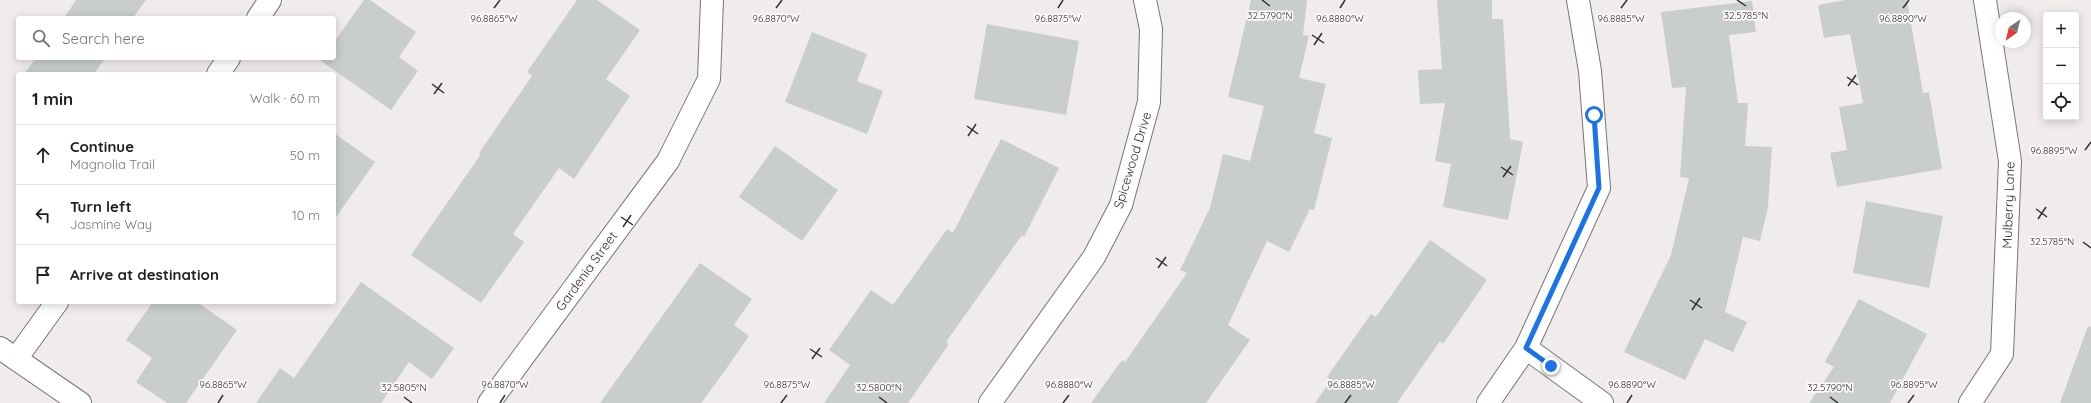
<!DOCTYPE html>
<html lang="en">
<head>
<meta charset="utf-8">
<style>
	:root { --surface:#fff; --page:#f6f6f6; --text:#202124; --muted:#757577; --line:#e0e0e0 }
	body { margin:0; font-family:Quicksand,sans-serif; background:var(--page); color:var(--text) }
	.controls { position:absolute; right:12px; top:12px; display:grid; overflow:hidden; border-radius:4px; box-shadow:0 2px 10px #0003 }
	.controls button { width:36px; height:36px; display:grid; place-items:center; padding:0; border:0; border-bottom:1px solid var(--line); background:var(--surface); color:var(--text); font:20px sans-serif }
	.compass { position:absolute; left:1995px; top:12px; width:36px; height:36px; border-radius:50%; background:var(--surface); box-shadow:0 2px 10px #0003; rotate:215deg }
	.stop { position:absolute; width:12px; height:12px; margin:-9px; border:3px solid #1a73e8; border-radius:50%; background:#fff }
	.stop.end { background:#1a73e8; border-color:#fff; box-shadow:0 1px 4px #0008 }
	.list { margin:0; padding:0; list-style:none }
	h2 { display:flex; justify-content:space-between; align-items:center; height:52px; margin:0; padding:0 16px; font-size:17px }
	h2 small { font-size:13px; font-weight:400; color:var(--muted) }
	.list li { display:grid; grid-template-columns:26px 1fr auto; gap:12px; align-items:center; box-sizing:border-box; height:60px; padding:0 16px; border-top:1px solid var(--line) }
	.list b { display:block; font-size:15px; white-space:nowrap }
	.list p { margin:0; font-size:13px; white-space:nowrap; color:var(--muted) }
	.list em { font-size:13px; font-style:normal; color:var(--muted) }
	.icon { flex:none; width:22px; height:22px; fill:none; stroke:currentColor; stroke-width:2; stroke-linecap:round; stroke-linejoin:round }
	.map { position:relative; flex:none; width:2091px; height:403px; overflow:hidden }
	.search { position:absolute; background:var(--surface); box-shadow:0 2px 10px #0003; left:16px; top:16px; width:320px; height:44px; display:flex; align-items:center; gap:10px; box-sizing:border-box; padding:0 14px; border-radius:4px; color:var(--muted); font-size:15px }
	.panel { position:absolute; background:var(--surface); box-shadow:0 2px 10px #0003; left:16px; top:72px; width:320px; height:232px; border-radius:4px }
	.map>svg:first-child { display:block }
</style>
</head>
<body>
<div class="map">
<svg width="2091" height="403" viewBox="0 0 2091 403">
	<rect width="100%" height="100%" fill="#f1ecec"/>
	<g fill="#c9cdcc">
		<path d="M76,0H146L133,18H64Z"/>
		<path d="M364,0H370L416,32L399,57L418,71L391,110L321,61L323,58H334V42Z"/>
		<path d="M577,0H597L640,30L606,79L630,96L574,179L559,168L513,234L524,242L481,303L411,255L481,154L479,153L532,76L527,72Z"/>
		<path d="M1251,0H1307L1303,35L1309,36L1299,78L1326,84L1314,133L1332,138L1314,210L1310,209L1289,252L1267,241L1228,325L1250,340L1206,403H1091L1122,360L1125,362L1187,273L1180,270L1210,208L1223,154L1250,161L1264,106L1228,97Z"/>
		<path d="M1437,0H1492V19H1503L1510,139L1523,142L1508,220L1443,207L1451,164L1435,161L1445,103L1420,104L1418,70L1442,69Z"/>
		<path d="M1845,0H1907L1923,93L1929,92L1942,169L1837,187L1830,153L1847,150L1839,107L1863,103L1850,34L1824,38L1818,5Z"/>
		<path d="M1752,1L1756,32L1729,35L1738,103H1748L1745,146L1772,147L1768,207L1760,241L1743,237L1725,312L1747,322L1733,352L1705,339L1685,380L1624,352L1671,255L1689,178L1680,177L1686,87L1672,88L1661,12Z"/>
		<path d="M987,24L1079,41L1066,115L974,99Z"/>
		<path d="M812,32L867,54L857,81L883,91L867,134L785,102Z"/>
		<path d="M36,58H105L94,74H24Z"/>
		<path d="M334,133L375,162L334,220Z"/>
		<path d="M1001,139L1059,168L1024,237L1022,235L946,342L949,344L908,403H824L850,365L829,350L871,290L893,305L947,229L953,233Z"/>
		<path d="M775,146L838,190L802,241L739,197Z"/>
		<path d="M1866,201L1943,216L1929,288L1853,273Z"/>
		<path d="M1430,240L1487,280L1443,344L1440,341L1397,403H1315L1331,380L1327,377L1371,314L1376,317Z"/>
		<path d="M700,263L752,299L734,325L749,336L724,372L701,403H600Z"/>
		<path d="M361,282L454,348L432,379L409,362L381,403H256L280,368L294,378Z"/>
		<path d="M1859,299L1927,334L1890,403H1809L1834,367L1825,362Z"/>
		<path d="M153,302H197L237,330L186,403H167L136,382L152,358L126,340Z"/>
		<path d="M2088,326L2091,327V403H2060Z"/>
	</g>
	<g fill="none" stroke-linecap="round" stroke-linejoin="round">
		<g stroke="#7a7575" stroke-width="24">
			<g id="street">
				<path d="M258,18L270,0"/>
				<path d="M218,74L229,58"/>
				<path d="M0,348L80,403"/>
				<path d="M1526,348L1602,403"/>
				<path d="M16,359L57,302"/>
				<path d="M489,403L668,161L709,79L712,0"/>
				<path d="M990,403L1094,257L1121,205L1149,102L1151,29L1145,0"/>
				<path d="M1488,403L1526,348L1599,188L1590,71L1578,0"/>
				<path d="M1970,403L2002,354L2010,161L1985,0"/>
			</g>
		</g>
		<use href="#street" stroke="#fff" stroke-width="22"/>
	</g>
	<g fill="none" stroke-linecap="round" stroke-linejoin="round">
		<path stroke="#1a73e8" stroke-width="5" d="M1551,366L1526,348L1599,188L1594,115"/>
	</g>
	<path fill="none" stroke="#323030" stroke-width="1.5" d="M1262,0L1270,6M1737,0L1746,6M494,8L500,0M776,8L782,0M1058,8L1063,0M1340,8L1345,0M1621,8L1627,0M1903,8L1909,0M1312,35L1324,43M1314,45L1322,33M1847,77L1858,85M432,84L444,93M1848,86L1856,75M434,94L442,83M967,126L978,134M968,136L976,124M2085,150L2091,142M1501,167L1513,175M1503,177L1511,166M2036,209L2047,217M621,217L633,225M2038,219L2046,207M623,227L631,215M2083,242L2091,248M1156,258L1167,266M1158,268L1166,257M1690,300L1702,308M1692,310L1700,298M810,349L822,357M812,359L820,348M404,397L412,403M879,397L887,403M1830,397L1838,403M218,403L223,395M500,403L505,395M781,403L787,395M1063,403L1069,395M1345,403L1351,395M1627,403L1632,395M1908,403L1914,395"/>
	<g text-anchor="middle" dominant-baseline="central" stroke-width="3.5" stroke-linejoin="round" paint-order="stroke">
		<g font-size="13" fill="#323030" stroke="#fefaf9">
			<text transform="translate(1132 160) rotate(-73)">Spicewood Drive</text>
			<text transform="translate(2008 205) rotate(-88)">Mulberry Lane</text>
			<text transform="translate(586 271) rotate(-54)">Gardenia Street</text>
		</g>
	</g>
	<g font-size="10" text-anchor="middle" fill="#323030" stroke="#fefaf9" stroke-width="3.5" stroke-linejoin="round" paint-order="stroke">
		<text x="1270" y="19">32.5790°N</text>
		<text x="1746" y="19">32.5785°N</text>
		<text x="494" y="22">96.8865°W</text>
		<text x="776" y="22">96.8870°W</text>
		<text x="1058" y="22">96.8875°W</text>
		<text x="1340" y="22">96.8880°W</text>
		<text x="1621" y="22">96.8885°W</text>
		<text x="1903" y="22">96.8890°W</text>
		<text x="2054" y="154">96.8895°W</text>
		<text x="2052" y="245">32.5785°N</text>
		<text x="223" y="388">96.8865°W</text>
		<text x="505" y="388">96.8870°W</text>
		<text x="787" y="388">96.8875°W</text>
		<text x="1069" y="388">96.8880°W</text>
		<text x="1351" y="388">96.8885°W</text>
		<text x="1632" y="388">96.8890°W</text>
		<text x="1914" y="388">96.8895°W</text>
		<text x="404" y="391">32.5805°N</text>
		<text x="879" y="391">32.5800°N</text>
		<text x="1830" y="391">32.5790°N</text>
	</g>
</svg>
<div class="controls">
<button>+</button>
<button>−</button>
<button><svg class="icon" aria-label="locate" viewBox="0 0 24 24"><circle cx="12" cy="12" r="6"/><path d="M12 2v4M12 18v4M2 12h4M18 12h4"/></svg></button>
</div>
<svg class="compass" viewBox="-18 -18 36 36"><path d="M0-13l5 13h-10z" fill="#e53935"/><path d="M0 13l5-13h-10z" fill="#757577"/></svg>
<div class="stop" style="left:1594px;top:115px"></div>
<div class="stop end" style="left:1551px;top:366px"></div>
<div class="search"><svg class="icon" aria-label="search" viewBox="0 0 24 24"><circle cx="10" cy="10" r="6"/><path d="M15 15l6 6"/></svg>Search here</div>
<section class="panel">
<h2>1 min<small>Walk · 60 m</small></h2>
<ul class="list">
<li><svg class="icon" aria-label="ahead" viewBox="0 0 24 24"><path d="M12 20V5M6 11l6-6 6 6"/></svg><div><b>Continue</b><p>Magnolia Trail</p></div><em>50 m</em></li>
<li><svg class="icon" aria-label="left" viewBox="0 0 24 24"><path d="M17 20v-9H6M10 6l-5 5 5 5"/></svg><div><b>Turn left</b><p>Jasmine Way</p></div><em>10 m</em></li>
<li><svg class="icon" aria-label="arrive" viewBox="0 0 24 24"><path d="M6 21V4h12l-3 4 3 4H6"/></svg><div><b>Arrive at destination</b></div></li>
</ul>
</section>
</div>
</body>
</html>
